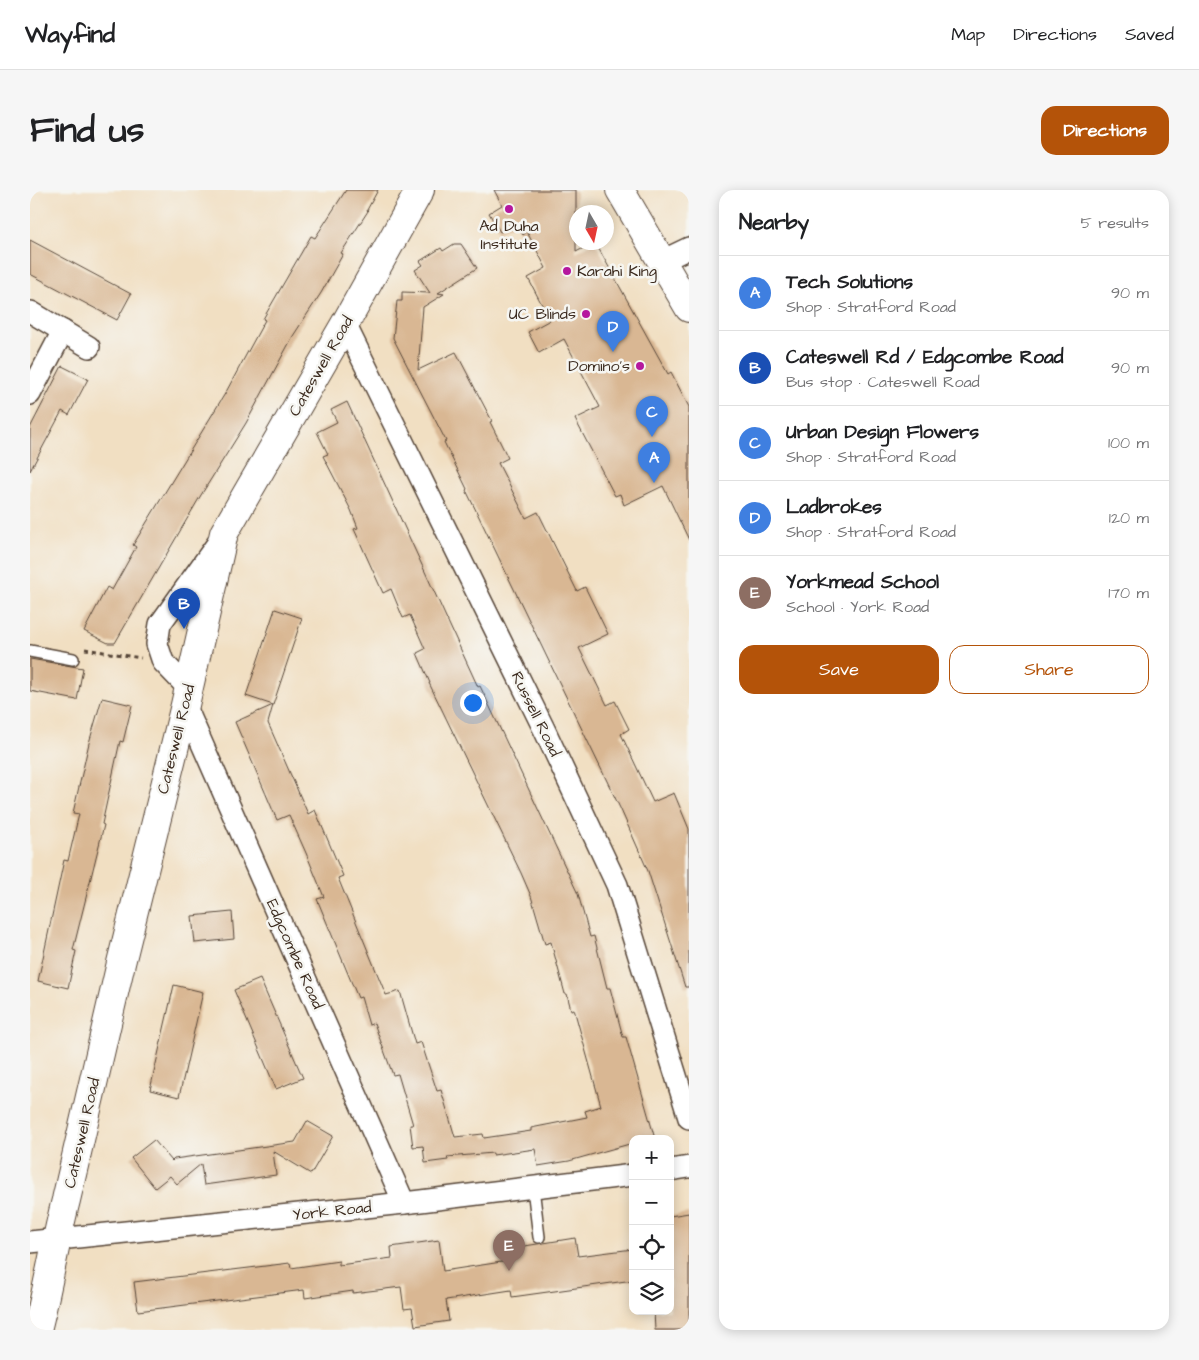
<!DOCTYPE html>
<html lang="en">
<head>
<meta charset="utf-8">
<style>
	:root { --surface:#fff; --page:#f6f6f6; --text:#202124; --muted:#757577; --line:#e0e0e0; --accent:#b45309 }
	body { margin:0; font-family:"Architects Daughter",sans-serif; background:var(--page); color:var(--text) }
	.controls { position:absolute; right:15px; bottom:15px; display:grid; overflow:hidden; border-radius:10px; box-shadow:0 2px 12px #0003 }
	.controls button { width:45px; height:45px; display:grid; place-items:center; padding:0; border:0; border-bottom:1px solid var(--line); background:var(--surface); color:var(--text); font:25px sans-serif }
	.compass { position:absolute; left:539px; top:15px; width:45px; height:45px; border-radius:50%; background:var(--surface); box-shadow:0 2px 12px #0003; rotate:171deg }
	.you { position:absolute; left:442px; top:512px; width:18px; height:18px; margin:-12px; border:4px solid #fff; border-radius:50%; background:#1a73e8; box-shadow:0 0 0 8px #1a73e833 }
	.badge { display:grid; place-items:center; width:32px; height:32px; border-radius:50%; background:var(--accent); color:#fff; font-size:16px; font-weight:700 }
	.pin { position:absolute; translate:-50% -41px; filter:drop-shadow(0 1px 2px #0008) }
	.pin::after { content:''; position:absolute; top:26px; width:18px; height:15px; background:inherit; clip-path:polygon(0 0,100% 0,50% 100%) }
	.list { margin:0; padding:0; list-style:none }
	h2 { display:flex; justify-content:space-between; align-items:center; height:65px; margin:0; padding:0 20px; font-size:21px }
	h2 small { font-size:16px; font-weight:400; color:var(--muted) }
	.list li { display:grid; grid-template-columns:32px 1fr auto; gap:15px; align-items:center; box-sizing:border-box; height:75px; padding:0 20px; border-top:1px solid var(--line) }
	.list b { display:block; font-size:19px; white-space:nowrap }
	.list p { margin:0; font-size:16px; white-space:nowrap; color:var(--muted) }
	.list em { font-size:16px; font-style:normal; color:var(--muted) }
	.actions { display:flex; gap:10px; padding:15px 20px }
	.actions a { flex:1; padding:11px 0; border:1px solid var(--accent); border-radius:15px; text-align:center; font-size:18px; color:var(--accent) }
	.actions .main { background:var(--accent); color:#fff }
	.icon { flex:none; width:28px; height:28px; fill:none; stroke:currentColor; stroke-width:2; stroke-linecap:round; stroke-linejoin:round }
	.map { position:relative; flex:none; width:659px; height:1140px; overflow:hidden; border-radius:15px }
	header { display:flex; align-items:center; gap:30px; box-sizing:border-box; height:70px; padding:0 25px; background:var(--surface); border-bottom:1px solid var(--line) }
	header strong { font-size:24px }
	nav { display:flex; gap:28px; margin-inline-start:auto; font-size:18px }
	.intro { display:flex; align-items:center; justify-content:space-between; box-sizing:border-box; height:120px; padding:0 30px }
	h1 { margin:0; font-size:35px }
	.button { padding:12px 22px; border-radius:15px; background:var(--accent); color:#fff; font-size:18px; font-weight:700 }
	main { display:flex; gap:30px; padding:0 30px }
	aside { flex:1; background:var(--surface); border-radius:15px; box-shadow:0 2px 12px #0003 }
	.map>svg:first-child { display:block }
</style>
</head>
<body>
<header>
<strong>Wayfind</strong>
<nav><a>Map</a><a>Directions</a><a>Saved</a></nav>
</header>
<div class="intro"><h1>Find us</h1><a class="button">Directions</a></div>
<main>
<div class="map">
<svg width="659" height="1140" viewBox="0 0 659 1140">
	<rect width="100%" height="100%" fill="#f6f6f2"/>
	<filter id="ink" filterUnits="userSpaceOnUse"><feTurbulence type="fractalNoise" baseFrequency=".02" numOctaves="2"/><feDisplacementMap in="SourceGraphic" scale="10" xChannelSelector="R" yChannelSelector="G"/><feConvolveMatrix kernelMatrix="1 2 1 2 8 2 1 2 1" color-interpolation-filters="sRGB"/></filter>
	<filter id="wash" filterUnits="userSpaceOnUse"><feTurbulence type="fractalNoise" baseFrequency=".0096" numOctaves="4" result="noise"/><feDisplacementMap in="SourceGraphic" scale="20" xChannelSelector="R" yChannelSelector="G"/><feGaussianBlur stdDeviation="1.12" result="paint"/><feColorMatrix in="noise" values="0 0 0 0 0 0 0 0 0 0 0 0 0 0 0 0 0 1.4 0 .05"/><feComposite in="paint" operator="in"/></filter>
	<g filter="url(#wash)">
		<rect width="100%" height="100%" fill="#f1dfc2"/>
		<g id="blocks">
			<g fill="#d9b793">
				<path d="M316,0H348L337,20L338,21L311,63L313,64L291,103L263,146L216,233L171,305L85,453H78L54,441L77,397L82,400L106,357L103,355L196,202L235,130L233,129L281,46L285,48Z"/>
				<path d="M464,0H546V62L565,52L638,184L641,182L659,217V350L633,296L594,315L590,304L585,306L545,229L570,217L534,149L509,163L498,142L520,130L498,88L516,78L497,42L493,45L486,33L470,42L459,23L472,15Z"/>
				<path d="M0,50L101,104L87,130L0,84Z"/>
				<path d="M424,54H431L447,78L408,103L414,104L393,117L388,180L426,162L462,231L460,232L478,268L468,273L496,328L508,322L547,401L555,397L578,444L549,458L577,515L585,511L599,539L591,544L623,612L644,603L659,639V797H655L618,681L591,620L436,300L437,299L414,252L416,251L363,148L367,111H372V102L400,103L385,80L393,75L390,71L411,58L413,61Z"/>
				<path d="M32,176L58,189L39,225L32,221L0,281V238Z"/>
				<path d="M317,212L448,497L450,496L548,704L560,747L564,746L577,798H580L593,847H596L625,949H603V953L539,971L508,976L505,959L463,965V963L417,967L418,970L395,973L393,956L383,957L380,935H383L368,884L363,885L344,833L339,835L331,807L328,808L287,709L294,707L276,663L259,625L247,630L205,532L243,515L238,533L278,624L285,620L297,648L313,686L308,688L356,805L370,801L385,854L391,852L407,901L411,900L425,947L453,944L454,948L501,941V938L557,927L555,921L571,916L544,819L541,820L537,804H535L521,752L515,754L501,706L491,683L399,493H400L387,463L395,459L380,425L373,428L361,399L353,403L324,339L328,338L321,320L293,266L298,264L287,242L307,232L301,220Z"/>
				<path d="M245,419L272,428L243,515L216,506Z"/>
				<path d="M0,469L53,478L47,510L0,501Z"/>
				<path d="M72,508L102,515L93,552L90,551L72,634L74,635L43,760L46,761L38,798L8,791L34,670L38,671L49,624L43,623L59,553Z"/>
				<path d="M202,722L204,749L165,753L162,726Z"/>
				<path d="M230,789L273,888L246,899L204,800Z"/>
				<path d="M144,795L173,802L149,907L120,900Z"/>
				<path d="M277,931L303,946L281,984L243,961L246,985L174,995L171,974L147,994L140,986L125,998L101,968L124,950L142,971L144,969L265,952Z"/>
				<path d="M659,1023V1140H625L624,1121H640V1026Z"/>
				<path d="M545,1048L548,1066L603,1059V1090L482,1107L481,1100L416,1110L419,1131L385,1136L382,1118L374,1119L371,1097L323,1103V1101L275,1108L274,1100L108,1121L104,1092L260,1073L261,1078L309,1071V1075L362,1068L361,1057L409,1050L413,1081L478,1071L476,1059Z"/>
			</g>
		</g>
	</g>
	<g filter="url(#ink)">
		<use href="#blocks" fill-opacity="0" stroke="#564537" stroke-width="1"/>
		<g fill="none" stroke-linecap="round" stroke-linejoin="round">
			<g stroke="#564537" stroke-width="14">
				<g id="service">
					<path d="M0,461L43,469"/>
					<path d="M503,998L509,1047"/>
				</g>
			</g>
			<g stroke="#564537" stroke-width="24">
				<g id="minor">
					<path d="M632,71L659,58"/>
					<path d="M1,122L59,157"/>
					<path d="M315,134L514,539L587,695L659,928"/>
					<path d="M0,204L33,141"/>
					<path d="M159,499L133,472L127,454L130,434L190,350"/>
					<path d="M155,515L374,1013"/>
					<path d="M640,980L659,977"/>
					<path d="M0,1052L374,1013L603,985"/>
				</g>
			</g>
			<g stroke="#564537" stroke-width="30">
				<path id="tertiary" d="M7,1140C18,1097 25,1053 36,1010L91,773L155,515L194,343L315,134L390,0"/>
			</g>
			<g stroke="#564537" stroke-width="30">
				<path id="trunk" d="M590,0L659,118"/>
			</g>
			<path stroke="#564537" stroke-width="3" stroke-dasharray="4 4" stroke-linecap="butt" d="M55,459L111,468"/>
			<use href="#service" stroke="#fff" stroke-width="11"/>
			<use href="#minor" stroke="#fff" stroke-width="21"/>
			<use href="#tertiary" stroke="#fff" stroke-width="28"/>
			<use href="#trunk" stroke="#fff" stroke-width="28"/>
		</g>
	</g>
	<g fill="#b5179e" stroke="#f6f6f2" stroke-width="2">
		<circle cx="479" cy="19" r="5"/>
		<circle cx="537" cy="81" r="5"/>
		<circle cx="556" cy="124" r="5"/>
		<circle cx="610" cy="176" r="5"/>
	</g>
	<g text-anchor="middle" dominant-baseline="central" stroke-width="5" stroke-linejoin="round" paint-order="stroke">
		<g font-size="16" fill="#3b2a1e" stroke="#f6f6f2" text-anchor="end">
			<text x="479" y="36" text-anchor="middle">Ad Duha<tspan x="479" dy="18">Institute</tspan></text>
			<text x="547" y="81" text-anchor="start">Karahi King</text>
			<text x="546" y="124">UC Blinds</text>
			<text x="600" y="176">Domino's</text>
		</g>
		<g font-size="16" fill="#3b2a1e" stroke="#f6f6f2">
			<text transform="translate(291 176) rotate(-60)">Cateswell Road</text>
			<text transform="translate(506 524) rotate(64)">Russell Road</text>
			<text transform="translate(146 549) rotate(-76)">Cateswell Road</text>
			<text transform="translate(265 764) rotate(66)">Edgcombe Road</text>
			<text transform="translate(52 943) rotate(-77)">Cateswell Road</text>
			<text transform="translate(302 1021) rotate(-6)">York Road</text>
		</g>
	</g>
</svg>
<div class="controls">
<button>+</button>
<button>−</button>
<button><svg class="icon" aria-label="locate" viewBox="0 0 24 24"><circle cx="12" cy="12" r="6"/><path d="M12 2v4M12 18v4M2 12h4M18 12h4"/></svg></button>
<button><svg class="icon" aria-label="layers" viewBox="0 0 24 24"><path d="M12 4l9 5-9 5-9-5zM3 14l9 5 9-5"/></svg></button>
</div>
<svg class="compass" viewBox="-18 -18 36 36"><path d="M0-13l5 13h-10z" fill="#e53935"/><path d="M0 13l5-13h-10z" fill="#757577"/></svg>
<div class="you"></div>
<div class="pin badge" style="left:624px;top:293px;background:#3f7fe0">A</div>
<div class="pin badge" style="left:154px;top:439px;background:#1a4fb4">B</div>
<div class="pin badge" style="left:622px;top:247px;background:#3f7fe0">C</div>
<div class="pin badge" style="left:583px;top:162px;background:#3f7fe0">D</div>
<div class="pin badge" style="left:479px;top:1081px;background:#8d6e63">E</div>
</div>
<aside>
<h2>Nearby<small>5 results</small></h2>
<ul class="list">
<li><span class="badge" style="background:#3f7fe0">A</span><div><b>Tech Solutions</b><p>Shop · Stratford Road</p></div><em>90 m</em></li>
<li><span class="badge" style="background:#1a4fb4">B</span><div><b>Cateswell Rd / Edgcombe Road</b><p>Bus stop · Cateswell Road</p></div><em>90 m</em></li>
<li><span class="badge" style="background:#3f7fe0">C</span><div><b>Urban Design Flowers</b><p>Shop · Stratford Road</p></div><em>100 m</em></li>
<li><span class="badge" style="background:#3f7fe0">D</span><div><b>Ladbrokes</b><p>Shop · Stratford Road</p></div><em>120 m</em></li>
<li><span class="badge" style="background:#8d6e63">E</span><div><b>Yorkmead School</b><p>School · York Road</p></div><em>170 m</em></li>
</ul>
<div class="actions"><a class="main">Save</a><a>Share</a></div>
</aside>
</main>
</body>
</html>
